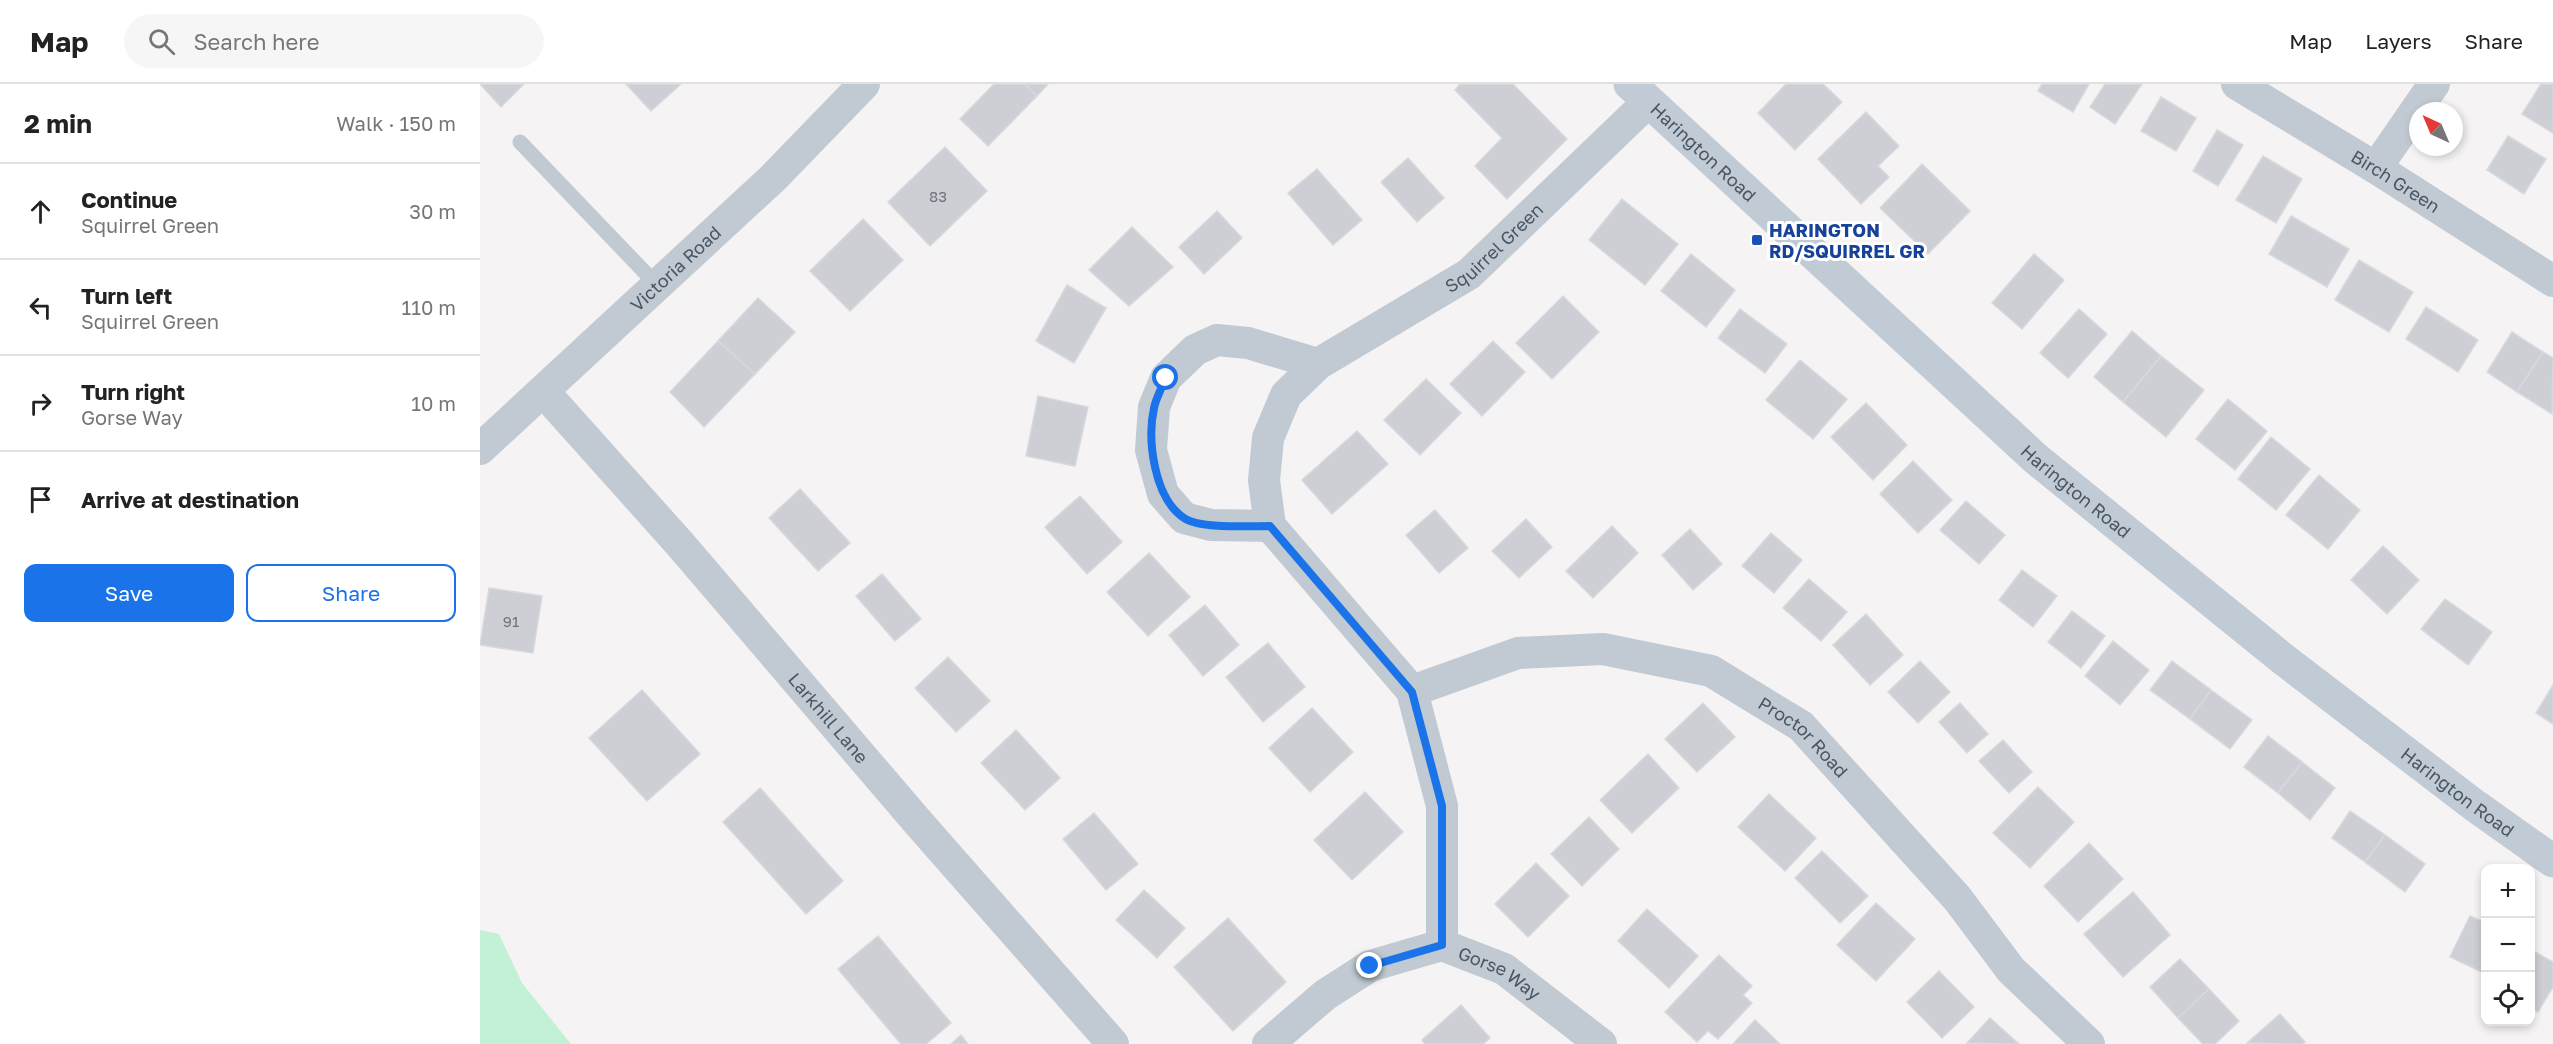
<!DOCTYPE html>
<html lang="en">
<head>
<meta charset="utf-8">
<style>
	:root { --surface:#fff; --page:#f6f6f6; --text:#222; --muted:#767676; --line:#e0e0e0; --accent:#1a73e8 }
	body { margin:0; font-family:"Golos Text",sans-serif; background:var(--page); color:var(--text) }
	.controls { position:absolute; right:18px; bottom:18px; display:grid; overflow:hidden; border-radius:12px; box-shadow:0 3px 9px #0003 }
	.controls button { width:54px; height:54px; display:grid; place-items:center; padding:0; border:0; border-bottom:2px solid var(--line); background:var(--surface); color:var(--text); font:30px sans-serif }
	.compass { position:absolute; left:1929px; top:18px; width:54px; height:54px; border-radius:50%; background:var(--surface); box-shadow:0 3px 9px #0003; rotate:316deg }
	.stop { position:absolute; width:18px; height:18px; margin:-14px; border:4px solid #1a73e8; border-radius:50%; background:#fff }
	.stop.end { background:#1a73e8; border-color:#fff; box-shadow:0 2px 6px #0008 }
	.list { margin:0; padding:0; list-style:none }
	h2 { display:flex; justify-content:space-between; align-items:center; height:78px; margin:0; padding:0 24px; font-size:26px }
	h2 small { font-size:20px; font-weight:400; color:var(--muted) }
	.list li { display:grid; grid-template-columns:39px 1fr auto; gap:18px; align-items:center; box-sizing:border-box; height:96px; padding:0 24px; border-top:2px solid var(--line) }
	.list b { display:block; font-size:22px; white-space:nowrap }
	.list p { margin:0; font-size:20px; white-space:nowrap; color:var(--muted) }
	.list em { font-size:20px; font-style:normal; color:var(--muted) }
	.actions { display:flex; gap:12px; padding:18px 24px }
	.actions a { flex:1; padding:14px 0; border:2px solid var(--accent); border-radius:12px; text-align:center; font-size:21px; color:var(--accent) }
	.actions .main { background:var(--accent); color:#fff }
	.icon { flex:none; width:33px; height:33px; fill:none; stroke:currentColor; stroke-width:2; stroke-linecap:round; stroke-linejoin:round }
	.map { position:relative; flex:none; width:2073px; height:960px; overflow:hidden }
	header { display:flex; align-items:center; gap:36px; box-sizing:border-box; height:84px; padding:0 30px; background:var(--surface); border-bottom:2px solid var(--line) }
	header strong { font-size:28px }
	nav { display:flex; gap:33px; margin-inline-start:auto; font-size:21px }
	.search { width:420px; height:54px; background:var(--page); display:flex; align-items:center; gap:15px; box-sizing:border-box; padding:0 21px; border-radius:33px; color:var(--muted); font-size:22px }
	main { display:flex }
	aside { flex:1; background:var(--surface) }
	.map>svg:first-child { display:block }
</style>
</head>
<body>
<header>
<strong>Map</strong>
<div class="search"><svg class="icon" aria-label="search" viewBox="0 0 24 24"><circle cx="10" cy="10" r="6"/><path d="M15 15l6 6"/></svg>Search here</div>
<nav><a>Map</a><a>Layers</a><a>Share</a></nav>
</header>
<main>
<aside>
<h2>2 min<small>Walk · 150 m</small></h2>
<ul class="list">
<li><svg class="icon" aria-label="ahead" viewBox="0 0 24 24"><path d="M12 20V5M6 11l6-6 6 6"/></svg><div><b>Continue</b><p>Squirrel Green</p></div><em>30 m</em></li>
<li><svg class="icon" aria-label="left" viewBox="0 0 24 24"><path d="M17 20v-9H6M10 6l-5 5 5 5"/></svg><div><b>Turn left</b><p>Squirrel Green</p></div><em>110 m</em></li>
<li><svg class="icon" aria-label="right" viewBox="0 0 24 24"><path d="M7 20v-9h11M14 6l5 5-5 5"/></svg><div><b>Turn right</b><p>Gorse Way</p></div><em>10 m</em></li>
<li><svg class="icon" aria-label="arrive" viewBox="0 0 24 24"><path d="M6 21V4h12l-3 4 3 4H6"/></svg><div><b>Arrive at destination</b></div></li>
</ul>
<div class="actions"><a class="main">Save</a><a>Share</a></div>
</aside>
<div class="map">
<svg width="2073" height="960" viewBox="0 0 2073 960">
	<rect width="100%" height="100%" fill="#f5f3f3"/>
	<path fill="#c3f1d5" d="M0,846L19,850L42,899L91,960H0Z"/>
	<g fill="#cdcfd5" stroke="#d7d9de" stroke-width="1.5">
		<path d="M0,0H44L21,23Z"/>
		<path d="M146,0H201L171,27Z"/>
		<path d="M514,0H545L557,12L508,62L480,35Z"/>
		<path d="M545,0H568L557,12Z"/>
		<path d="M980,0H1033L1087,55L1027,115L995,82L1022,54L975,6Z"/>
		<path d="M1306,0H1343L1362,18L1315,66L1278,29Z"/>
		<path d="M1562,0H1609L1593,28L1558,7Z"/>
		<path d="M1625,0H1662L1635,40L1610,23Z"/>
		<path d="M2061,0H2073V49L2042,30Z"/>
		<path d="M1681,13L1716,34L1696,67L1661,47Z"/>
		<path d="M1386,28L1419,62L1398,82L1409,93L1381,120L1338,75Z"/>
		<path d="M1737,46L1763,61L1738,102L1713,87Z"/>
		<path d="M2028,52L2066,75L2044,110L2007,86Z"/>
		<path d="M465,63L507,107L450,162L408,118Z"/>
		<path d="M1783,72L1822,95L1796,139L1756,116Z"/>
		<path d="M928,74L964,114L937,138L901,98Z"/>
		<path d="M1442,80L1490,127L1448,170L1400,124Z"/>
		<path d="M837,85L882,136L853,161L808,109Z"/>
		<path d="M1142,115L1198,160L1165,201L1109,156Z"/>
		<path d="M737,127L762,154L724,190L699,163Z"/>
		<path d="M1811,132L1869,165L1847,203L1789,170Z"/>
		<path d="M383,135L423,176L370,227L330,187Z"/>
		<path d="M652,143L693,183L649,222L609,186Z"/>
		<path d="M1211,170L1255,206L1226,243L1181,207Z"/>
		<path d="M1554,170L1584,196L1542,245L1512,219Z"/>
		<path d="M1879,176L1933,208L1909,248L1855,216Z"/>
		<path d="M587,201L626,224L594,279L556,257Z"/>
		<path d="M1083,212L1119,248L1072,295L1036,259Z"/>
		<path d="M278,214L315,248L275,290L238,257Z"/>
		<path d="M1946,223L1998,256L1978,288L1926,255Z"/>
		<path d="M1260,225L1307,260L1285,289L1238,254Z"/>
		<path d="M1599,225L1627,250L1588,294L1560,269Z"/>
		<path d="M1652,247L1681,272L1643,318L1614,293Z"/>
		<path d="M2032,248L2063,268L2037,308L2007,288Z"/>
		<path d="M238,257L275,290L224,343L190,308Z"/>
		<path d="M1013,257L1045,288L1002,332L970,300Z"/>
		<path d="M2063,268L2073,274L2072,330L2037,308Z"/>
		<path d="M1681,272L1724,306L1686,353L1643,318Z"/>
		<path d="M1320,276L1367,315L1333,355L1286,316Z"/>
		<path d="M946,295L981,329L940,371L904,336Z"/>
		<path d="M558,312L608,323L595,382L546,372Z"/>
		<path d="M1748,315L1787,347L1755,386L1716,355Z"/>
		<path d="M1386,319L1427,361L1393,396L1351,353Z"/>
		<path d="M877,347L908,380L852,430L822,396Z"/>
		<path d="M1791,353L1830,385L1796,426L1758,395Z"/>
		<path d="M1433,377L1472,416L1438,449L1400,410Z"/>
		<path d="M1839,391L1880,426L1848,465L1806,431Z"/>
		<path d="M320,405L370,459L338,487L289,434Z"/>
		<path d="M600,412L642,458L607,490L565,443Z"/>
		<path d="M1486,417L1525,451L1499,480L1460,446Z"/>
		<path d="M955,426L988,464L959,489L926,451Z"/>
		<path d="M1046,435L1072,463L1039,494L1012,467Z"/>
		<path d="M1132,442L1158,469L1113,514L1086,487Z"/>
		<path d="M1210,445L1242,480L1213,506L1182,471Z"/>
		<path d="M1291,449L1322,476L1294,509L1262,482Z"/>
		<path d="M1903,462L1939,496L1907,530L1871,496Z"/>
		<path d="M669,469L710,513L668,552L627,508Z"/>
		<path d="M1542,486L1577,512L1553,543L1519,516Z"/>
		<path d="M402,490L441,535L415,557L376,512Z"/>
		<path d="M1329,495L1367,528L1341,557L1303,524Z"/>
		<path d="M9,504L62,512L53,569L0,561Z"/>
		<path d="M1965,515L2012,548L1988,581L1941,545Z"/>
		<path d="M725,521L759,561L723,592L689,551Z"/>
		<path d="M1592,527L1625,552L1601,584L1568,558Z"/>
		<path d="M1386,530L1423,571L1390,601L1353,561Z"/>
		<path d="M1633,557L1669,586L1640,621L1605,592Z"/>
		<path d="M788,559L825,603L783,638L746,593Z"/>
		<path d="M468,573L510,617L476,648L435,604Z"/>
		<path d="M1440,577L1470,608L1438,639L1408,608Z"/>
		<path d="M1692,577L1731,606L1710,635L1670,606Z"/>
		<path d="M2073,601V640L2056,629Z"/>
		<path d="M162,606L220,670L167,717L109,654Z"/>
		<path d="M1731,606L1772,636L1750,665L1710,635Z"/>
		<path d="M1223,619L1255,653L1217,688L1185,655Z"/>
		<path d="M1480,619L1508,650L1487,669L1459,638Z"/>
		<path d="M832,624L873,668L830,708L789,664Z"/>
		<path d="M536,646L580,694L545,726L501,679Z"/>
		<path d="M1788,652L1822,678L1798,709L1764,683Z"/>
		<path d="M1523,656L1552,688L1529,709L1499,677Z"/>
		<path d="M1168,670L1199,704L1152,749L1120,716Z"/>
		<path d="M1822,678L1855,704L1830,736L1798,709Z"/>
		<path d="M1558,703L1594,738L1550,784L1513,749Z"/>
		<path d="M280,704L363,797L326,830L243,738Z"/>
		<path d="M885,708L923,748L872,796L834,756Z"/>
		<path d="M1289,710L1336,754L1305,787L1258,743Z"/>
		<path d="M1870,727L1905,751L1885,778L1852,754Z"/>
		<path d="M614,729L658,780L626,806L583,755Z"/>
		<path d="M1109,733L1139,765L1102,802L1071,770Z"/>
		<path d="M1905,751L1945,780L1925,808L1885,778Z"/>
		<path d="M1609,759L1643,795L1598,838L1564,802Z"/>
		<path d="M1342,767L1388,812L1360,839L1315,794Z"/>
		<path d="M1056,779L1089,812L1048,853L1015,820Z"/>
		<path d="M664,806L705,844L677,874L636,836Z"/>
		<path d="M1653,808L1690,851L1643,893L1604,850Z"/>
		<path d="M1396,819L1435,855L1396,897L1357,861Z"/>
		<path d="M1167,825L1218,872L1189,904L1138,857Z"/>
		<path d="M1990,832L2006,839V890L1970,873Z"/>
		<path d="M748,834L806,898L753,947L694,883Z"/>
		<path d="M398,852L471,939L446,960H421L358,885Z"/>
		<path d="M2050,865L2073,878V903L2058,928L2050,923Z"/>
		<path d="M1239,871L1272,902L1263,911L1272,919L1238,955L1228,947L1217,958L1185,928Z"/>
		<path d="M1700,875L1729,905L1698,934L1670,903Z"/>
		<path d="M1459,887L1494,923L1462,954L1427,918Z"/>
		<path d="M1729,905L1759,937L1735,960H1723L1698,934Z"/>
		<path d="M981,921L1010,954L1003,960H945L942,956Z"/>
		<path d="M1800,930L1825,958L1823,960L1767,959Z"/>
		<path d="M1510,934L1539,960L1487,959Z"/>
		<path d="M1275,936L1300,960H1253Z"/>
		<path d="M481,951L488,960H471Z"/>
	</g>
	<g fill="none" stroke-linecap="round" stroke-linejoin="round">
		<path stroke="#c1cad2" stroke-width="15" d="M40,58L177,201"/>
		<g stroke="#c1cad2" stroke-width="32">
			<path id="s1" d="M1757,0L1896,84L2073,197"/>
			<path d="M1896,84L1954,0"/>
			<path id="s2" d="M63,307L200,460L436,736L633,960"/>
			<path id="s3" d="M0,365L293,94L384,0"/>
			<path d="M790,442L731,441L704,434L683,410L671,366L674,323L686,294L715,266L737,256L768,259L838,280"/>
			<path id="s4" d="M932,607L1038,569L1123,565L1231,587L1321,642L1477,814L1531,886L1609,960"/>
			<path id="s5" d="M962,861V722L932,607L790,442L784,396L788,354L806,311L838,280L989,190L1168,18"/>
			<path id="s6" d="M788,960L845,911L890,882L962,861L1024,885L1121,960"/>
		</g>
		<path stroke="#c1cbd6" stroke-width="33" id="s7" d="M1150,0L1555,374L1803,575L1994,721L2073,777"/>
	</g>
	<g fill="none" stroke-linecap="round" stroke-linejoin="round">
		<path stroke="#1a73e8" stroke-width="8" d="M686,294C682,303 676,314 674,324C667,356 674,414 704,434C719,445 770,442 790,442L932,608L962,722V861L890,882"/>
	</g>
	<rect fill="#1a4fb4" stroke="#fff" stroke-width="2" x="1271" y="150" width="12" height="12" rx="3"/>
	<g text-anchor="middle" dominant-baseline="central" stroke-width="6" stroke-linejoin="round" paint-order="stroke">
		<g font-size="15" fill="#6b747e">
			<text x="458" y="112">83</text>
			<text x="31" y="537">91</text>
		</g>
		<g font-size="18" fill="#4a5661" stroke="#fff">
			<text stroke="none"><textPath href="#s7" startOffset="100">Harington Road</textPath></text>
			<text stroke="none"><textPath href="#s1" startOffset="186">Birch Green</textPath></text>
			<text stroke="none"><textPath href="#s5" startOffset="867">Squirrel Green</textPath></text>
			<text stroke="none"><textPath href="#s3" startOffset="266">Victoria Road</textPath></text>
			<text stroke="none"><textPath href="#s7" startOffset="604">Harington Road</textPath></text>
			<text stroke="none"><textPath href="#s2" startOffset="434">Larkhill Lane</textPath></text>
			<text stroke="none"><textPath href="#s4" startOffset="422">Proctor Road</textPath></text>
			<text stroke="none"><textPath href="#s7" startOffset="1090">Harington Road</textPath></text>
			<text stroke="none"><textPath href="#s6" startOffset="268">Gorse Way</textPath></text>
		</g>
		<g font-size="18" font-weight="bold" fill="#164399" stroke="#fff" text-anchor="start">
			<text x="1289" y="146">HARINGTON<tspan x="1289" dy="21">RD/SQUIRREL GR</tspan></text>
		</g>
	</g>
</svg>
<div class="controls">
<button>+</button>
<button>−</button>
<button><svg class="icon" aria-label="locate" viewBox="0 0 24 24"><circle cx="12" cy="12" r="6"/><path d="M12 2v4M12 18v4M2 12h4M18 12h4"/></svg></button>
</div>
<svg class="compass" viewBox="-18 -18 36 36"><path d="M0-13l5 13h-10z" fill="#e53935"/><path d="M0 13l5-13h-10z" fill="#767676"/></svg>
<div class="stop" style="left:686px;top:294px"></div>
<div class="stop end" style="left:890px;top:882px"></div>
</div>
</main>
</body>
</html>
